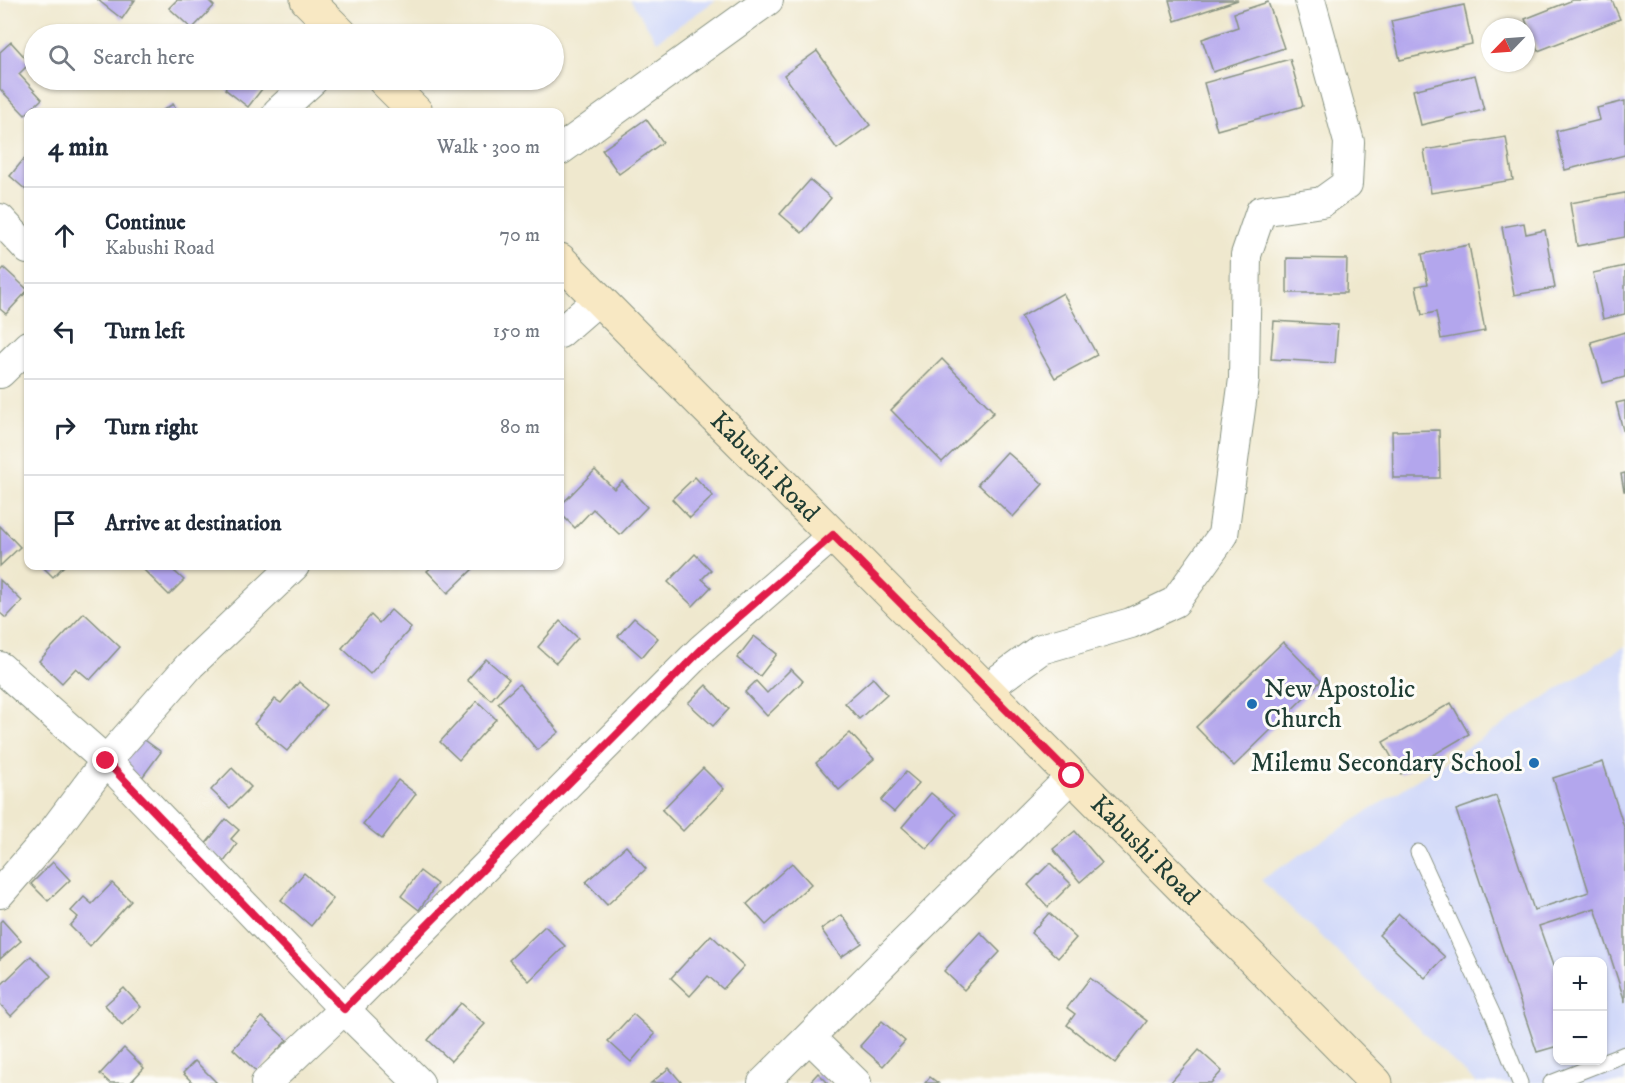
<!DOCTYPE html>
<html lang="en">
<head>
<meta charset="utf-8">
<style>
	:root { --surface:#fff; --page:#f6f6f7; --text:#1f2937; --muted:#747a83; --line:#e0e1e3 }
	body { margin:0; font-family:"IM FELL DW Pica",serif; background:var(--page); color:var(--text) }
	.controls { position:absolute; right:18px; bottom:18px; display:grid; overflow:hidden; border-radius:12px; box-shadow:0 2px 4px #0004 }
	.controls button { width:54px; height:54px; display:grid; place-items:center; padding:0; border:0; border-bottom:2px solid var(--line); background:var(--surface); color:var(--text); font:30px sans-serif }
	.compass { position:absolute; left:1481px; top:18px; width:54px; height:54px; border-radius:50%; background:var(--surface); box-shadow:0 2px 4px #0004; rotate:245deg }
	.stop { position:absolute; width:18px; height:18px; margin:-14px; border:4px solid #e11d48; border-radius:50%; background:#fff }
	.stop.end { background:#e11d48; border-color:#fff; box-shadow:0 2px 6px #0008 }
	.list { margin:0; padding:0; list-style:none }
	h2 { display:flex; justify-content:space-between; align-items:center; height:78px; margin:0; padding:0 24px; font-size:26px }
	h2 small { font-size:20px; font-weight:400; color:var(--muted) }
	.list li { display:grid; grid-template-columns:39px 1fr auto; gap:18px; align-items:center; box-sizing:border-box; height:96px; padding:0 24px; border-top:2px solid var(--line) }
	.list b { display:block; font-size:22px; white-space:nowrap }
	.list p { margin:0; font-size:20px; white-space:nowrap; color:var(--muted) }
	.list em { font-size:20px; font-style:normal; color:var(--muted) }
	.icon { flex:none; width:33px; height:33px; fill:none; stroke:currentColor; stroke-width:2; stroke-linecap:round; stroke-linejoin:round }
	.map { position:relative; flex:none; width:1625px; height:1083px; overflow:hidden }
	.search { position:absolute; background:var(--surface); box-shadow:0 2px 4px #0004; left:24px; top:24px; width:540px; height:66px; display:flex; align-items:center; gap:15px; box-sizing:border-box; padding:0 21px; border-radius:33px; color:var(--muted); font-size:22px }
	.panel { position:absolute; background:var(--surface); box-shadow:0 2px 4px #0004; left:24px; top:108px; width:540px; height:462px; border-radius:12px }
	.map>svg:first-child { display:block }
</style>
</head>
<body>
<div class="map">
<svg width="1625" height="1083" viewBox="0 0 1625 1083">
	<rect width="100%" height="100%" fill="#fdfcf7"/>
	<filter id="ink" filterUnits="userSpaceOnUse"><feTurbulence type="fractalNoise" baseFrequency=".0167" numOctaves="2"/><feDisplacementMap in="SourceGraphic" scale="12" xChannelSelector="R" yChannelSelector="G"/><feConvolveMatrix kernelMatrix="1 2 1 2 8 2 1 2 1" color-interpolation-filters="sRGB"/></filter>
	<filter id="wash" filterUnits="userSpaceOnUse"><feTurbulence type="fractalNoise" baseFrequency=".008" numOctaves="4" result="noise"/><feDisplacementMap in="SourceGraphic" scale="24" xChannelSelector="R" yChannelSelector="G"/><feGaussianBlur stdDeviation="1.35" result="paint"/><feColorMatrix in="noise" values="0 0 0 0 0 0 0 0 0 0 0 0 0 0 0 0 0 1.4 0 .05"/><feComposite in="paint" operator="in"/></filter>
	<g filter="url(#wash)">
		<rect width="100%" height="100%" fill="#efe8ce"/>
		<g fill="#d1d9f9" fill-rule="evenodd">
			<path d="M630,0H716L657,41Z"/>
			<path d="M1625,646V1083H1476L1261,880ZM1558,962H1602V1060H1558Z"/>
		</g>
		<g id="blocks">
			<g fill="#b3a6ed">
				<path d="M98,0H135L122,19Z"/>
				<path d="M177,0H208L214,6L192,29L169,8Z"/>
				<path d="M1169,0H1238L1175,21Z"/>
				<path d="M1573,0H1612L1620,19L1538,51L1525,19Z"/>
				<path d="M1268,2L1284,48L1213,72L1202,39L1238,27L1234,13Z"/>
				<path d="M1464,5L1472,44L1400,60L1391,21Z"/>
				<path d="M11,42L30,63L19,74L42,99L25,115L0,89V52Z"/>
				<path d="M817,51L870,125L837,149L784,75Z"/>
				<path d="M1290,59L1303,106L1217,130L1204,83Z"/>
				<path d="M1475,75L1484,110L1421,125L1413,90Z"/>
				<path d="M232,80H269L248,107L225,89Z"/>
				<path d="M1625,101V155L1565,170L1556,131L1600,120L1597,108Z"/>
				<path d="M173,104L178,112H160Z"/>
				<path d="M646,119L663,142L619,174L602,150Z"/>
				<path d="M1506,137L1513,180L1431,193L1424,150Z"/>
				<path d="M28,154V188L27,191L10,176Z"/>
				<path d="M810,180L831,198L802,233L780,214Z"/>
				<path d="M1625,193V237L1577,246L1570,203Z"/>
				<path d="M1524,223L1526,234L1545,230L1555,288L1514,295L1502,227Z"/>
				<path d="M1469,245L1485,331L1441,339L1436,312L1422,315L1416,286L1428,284L1422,254Z"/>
				<path d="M1287,258L1347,259L1346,293H1287Z"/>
				<path d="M1625,266V314L1603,319L1593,273Z"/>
				<path d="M4,268L28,290L6,314L0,309V272Z"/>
				<path d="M1063,293L1097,355L1055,378L1021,317Z"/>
				<path d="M1274,321L1338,325L1335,363L1271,359Z"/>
				<path d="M1625,332V377L1603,383L1591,342Z"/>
				<path d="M942,359L994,412L942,462L891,410Z"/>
				<path d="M1625,401V434H1624L1616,403Z"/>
				<path d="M1439,430L1440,478H1393L1392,431Z"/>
				<path d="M1007,452L1043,484L1013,517L978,484Z"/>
				<path d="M595,470L614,489L622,481L647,507L620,535L593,509L575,528L560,513V506Z"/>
				<path d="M1625,473V491H1624L1621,474Z"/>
				<path d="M695,477L713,496L690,518L672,499Z"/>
				<path d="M0,526L20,547L0,566Z"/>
				<path d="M695,554L711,570L702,579L711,587L693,606L668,582Z"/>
				<path d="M42,566H64L53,577Z"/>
				<path d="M147,566H180L174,571L184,580L169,595L143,569Z"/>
				<path d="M433,566H476L448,593L427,571Z"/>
				<path d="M0,580L22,601L6,618L0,613Z"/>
				<path d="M391,610L411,628L370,674L342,648L371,615L379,623Z"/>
				<path d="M84,613L120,647L90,680L76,668L62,683L39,661Z"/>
				<path d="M634,618L658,638L642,657L618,636Z"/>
				<path d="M560,621L578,638L556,663L538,647Z"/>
				<path d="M754,636L777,654L760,676L737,658Z"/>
				<path d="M1283,642L1321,681L1234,766L1196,727Z"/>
				<path d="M486,659L509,679L491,700L467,680Z"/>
				<path d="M791,669L803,681L767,716L745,692L756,681L767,693Z"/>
				<path d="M873,678L887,694L859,719L845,703Z"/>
				<path d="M299,682L326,705L287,751L254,724L275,699L281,703Z"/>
				<path d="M519,684L559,732L537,750L498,703Z"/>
				<path d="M706,685L729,709L713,726L688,703Z"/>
				<path d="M477,701L496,719L459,760L440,742Z"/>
				<path d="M1451,703L1469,734L1401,774L1383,742Z"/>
				<path d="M850,733L874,759L839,790L816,763Z"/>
				<path d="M142,738L161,752L141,779L122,765Z"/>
				<path d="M1603,762L1625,830V1002L1595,908L1539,926L1558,980V1046L1537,1052L1456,810L1496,796L1534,910L1589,892L1553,778Z"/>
				<path d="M232,768L251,787L230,808L211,790Z"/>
				<path d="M703,768L724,789L683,831L662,810Z"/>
				<path d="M906,772L919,783L894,812L881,801Z"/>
				<path d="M398,780L416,794L382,839L363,824Z"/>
				<path d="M931,793L956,814L927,849L902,827Z"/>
				<path d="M226,819L239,830L231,839L237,844L224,862L204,846Z"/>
				<path d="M1075,831L1102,863L1080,882L1053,849Z"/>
				<path d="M626,846L646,869L607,905L586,882Z"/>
				<path d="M53,862L70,880L48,901L31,884Z"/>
				<path d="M792,863L811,884L766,925L747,904Z"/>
				<path d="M1050,863L1071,884L1048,907L1028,885Z"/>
				<path d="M420,871L437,884L419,910L401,896Z"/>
				<path d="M304,873L333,899L311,926L281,900Z"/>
				<path d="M112,883L131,901L90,946L70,926L78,917L71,911L84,897L92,904Z"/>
				<path d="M1049,913L1076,938L1058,958L1031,933Z"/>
				<path d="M1399,914L1445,957L1425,978L1379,935Z"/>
				<path d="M842,915L862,943L841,957L821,929Z"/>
				<path d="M2,920L21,941L0,959V922Z"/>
				<path d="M545,926L565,946L529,981L509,960Z"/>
				<path d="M980,932L1000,952L964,990L944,971Z"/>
				<path d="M711,935L744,966L723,989L708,976L690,996L671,978Z"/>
				<path d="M31,956L51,976L11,1016L0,1004V986Z"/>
				<path d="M1090,978L1147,1021L1115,1063L1067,1025L1075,1014L1067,1008Z"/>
				<path d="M124,988L141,1007L122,1025L105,1005Z"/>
				<path d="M461,1003L485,1024L451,1061L428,1040Z"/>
				<path d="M633,1014L655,1034L631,1062L608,1041Z"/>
				<path d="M262,1017L287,1040L257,1072L233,1049Z"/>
				<path d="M882,1021L905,1041L883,1066L860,1046Z"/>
				<path d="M124,1048L144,1068L130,1083H110L100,1074Z"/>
				<path d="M1199,1050L1222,1071L1211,1083H1170Z"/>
				<path d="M195,1061L217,1083H193L183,1073Z"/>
				<path d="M669,1068L682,1083H651Z"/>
				<path d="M818,1073L828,1083H809Z"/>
				<path d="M930,1077L938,1083H925Z"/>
			</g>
		</g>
	</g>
	<g filter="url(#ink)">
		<use href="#blocks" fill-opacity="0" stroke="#879281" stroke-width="1.5"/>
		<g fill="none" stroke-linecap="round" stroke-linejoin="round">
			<g stroke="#879281" stroke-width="17">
				<g id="service">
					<path d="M1418,852L1493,1015L1520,1083"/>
					<path d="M1551,1083L1625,1054"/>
				</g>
			</g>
			<g stroke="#879281" stroke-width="32">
				<g id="minor">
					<path d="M278,112L313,80"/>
					<path d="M560,150L768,0"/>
					<path d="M0,219L28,249"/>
					<path d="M560,333L598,300"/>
					<path d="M0,373L28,346"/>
					<path d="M0,667L106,761L344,1009L419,1083"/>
					<path d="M986,689L1041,649L1131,623L1175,602L1223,535L1244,379L1246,255L1261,211L1322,202L1347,184L1349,142L1310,0"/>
					<path d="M0,893L52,833L106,761L190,665L294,566"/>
					<path d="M810,1038L856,1083"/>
					<path d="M266,1083L344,1009L702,649L833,535"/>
					<path d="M763,1083L1072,776"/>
				</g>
			</g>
			<g stroke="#879281" stroke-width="35">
				<g id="secondary">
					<path d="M307,0L341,34"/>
					<path d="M384,80L416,112"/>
					<path id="s1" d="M560,260L1376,1083"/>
				</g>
			</g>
			<use href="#service" stroke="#fff" stroke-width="15"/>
			<use href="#minor" stroke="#fff" stroke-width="30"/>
			<use href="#secondary" stroke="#f8e8c3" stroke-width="33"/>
		</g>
	</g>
	<g fill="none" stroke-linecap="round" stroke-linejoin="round" filter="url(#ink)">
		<path stroke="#e11d48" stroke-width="8" d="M106,761L344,1009L702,649L833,535L1072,776"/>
	</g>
	<g fill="#1f6fb2" stroke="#fdfcf7" stroke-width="2">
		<circle cx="1252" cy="704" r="6"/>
		<circle cx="1534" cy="763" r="6"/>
	</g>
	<g text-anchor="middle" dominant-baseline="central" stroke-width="6" stroke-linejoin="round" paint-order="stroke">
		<g font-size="26" fill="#1f3d34" stroke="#fdfcf7">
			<text stroke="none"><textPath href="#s1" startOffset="291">Kabushi Road</textPath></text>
			<text stroke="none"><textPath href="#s1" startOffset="831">Kabushi Road</textPath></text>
		</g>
		<g font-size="26" fill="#1f3d34" stroke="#fdfcf7" text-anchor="start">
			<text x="1264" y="689">New Apostolic<tspan x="1264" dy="30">Church</tspan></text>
			<text x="1522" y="763" text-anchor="end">Milemu Secondary School</text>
		</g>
	</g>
</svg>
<div class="controls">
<button>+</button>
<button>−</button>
</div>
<svg class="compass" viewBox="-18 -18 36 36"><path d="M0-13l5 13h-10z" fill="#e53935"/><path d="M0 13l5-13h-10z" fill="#747a83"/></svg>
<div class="stop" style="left:1072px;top:776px"></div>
<div class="stop end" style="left:106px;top:761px"></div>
<div class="search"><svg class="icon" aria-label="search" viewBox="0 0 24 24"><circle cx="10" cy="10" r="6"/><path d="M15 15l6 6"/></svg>Search here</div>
<section class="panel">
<h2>4 min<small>Walk · 300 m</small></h2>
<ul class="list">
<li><svg class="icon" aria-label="ahead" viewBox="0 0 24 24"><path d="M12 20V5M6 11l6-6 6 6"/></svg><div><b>Continue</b><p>Kabushi Road</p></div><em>70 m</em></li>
<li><svg class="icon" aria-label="left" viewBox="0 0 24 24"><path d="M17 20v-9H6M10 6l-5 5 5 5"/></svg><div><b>Turn left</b></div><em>150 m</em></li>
<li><svg class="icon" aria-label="right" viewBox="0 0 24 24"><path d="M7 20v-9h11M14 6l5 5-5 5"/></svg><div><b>Turn right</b></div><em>80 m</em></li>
<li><svg class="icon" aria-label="arrive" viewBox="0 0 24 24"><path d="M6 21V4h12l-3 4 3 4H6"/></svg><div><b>Arrive at destination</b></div></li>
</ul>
</section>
</div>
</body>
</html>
